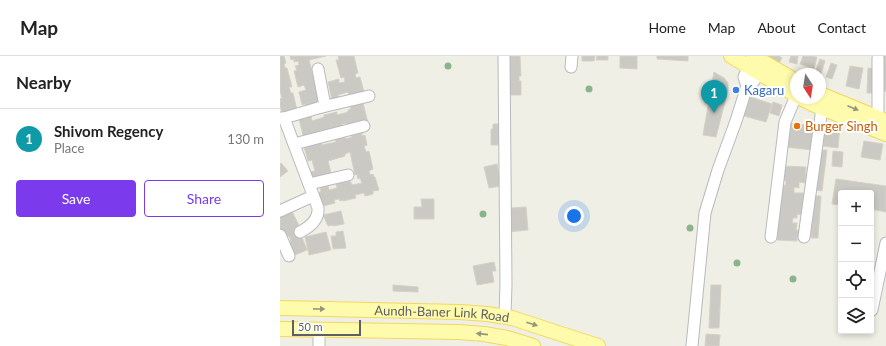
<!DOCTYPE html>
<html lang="en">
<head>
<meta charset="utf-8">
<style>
	:root { --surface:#fff; --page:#f6f6f6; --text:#222; --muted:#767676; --line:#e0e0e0; --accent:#7c3aed }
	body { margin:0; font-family:Lato,sans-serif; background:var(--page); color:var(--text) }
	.controls { position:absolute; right:12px; bottom:12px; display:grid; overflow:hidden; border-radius:4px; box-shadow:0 2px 6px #0003 }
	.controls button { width:36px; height:36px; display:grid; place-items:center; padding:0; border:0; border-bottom:1px solid var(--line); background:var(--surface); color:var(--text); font:20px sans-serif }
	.compass { position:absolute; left:510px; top:12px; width:36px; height:36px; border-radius:50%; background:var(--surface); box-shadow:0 2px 6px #0003; rotate:168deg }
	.scale { position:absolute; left:12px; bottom:10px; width:69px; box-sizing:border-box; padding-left:4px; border:2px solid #5d6066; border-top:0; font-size:11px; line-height:14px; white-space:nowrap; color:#5d6066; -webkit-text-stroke:3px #fff; paint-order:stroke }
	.you { position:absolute; left:294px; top:160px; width:14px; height:14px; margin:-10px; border:3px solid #fff; border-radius:50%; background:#1a73e8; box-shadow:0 0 0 6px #1a73e833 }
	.badge { display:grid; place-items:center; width:26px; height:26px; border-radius:50%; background:var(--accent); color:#fff; font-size:13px; font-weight:700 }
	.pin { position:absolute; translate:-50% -33px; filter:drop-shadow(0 1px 2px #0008) }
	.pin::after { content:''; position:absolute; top:21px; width:14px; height:12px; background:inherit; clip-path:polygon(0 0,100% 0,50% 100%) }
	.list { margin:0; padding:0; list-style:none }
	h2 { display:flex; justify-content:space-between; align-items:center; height:52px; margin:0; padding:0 16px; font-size:17px }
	h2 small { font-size:13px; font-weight:400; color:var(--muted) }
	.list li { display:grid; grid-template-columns:26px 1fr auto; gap:12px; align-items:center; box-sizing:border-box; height:60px; padding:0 16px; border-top:1px solid var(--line) }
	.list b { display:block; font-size:15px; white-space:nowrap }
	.list p { margin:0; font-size:13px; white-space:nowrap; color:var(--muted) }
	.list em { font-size:13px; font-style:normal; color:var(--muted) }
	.actions { display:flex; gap:8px; padding:12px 16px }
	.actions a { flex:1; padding:9px 0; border:1px solid var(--accent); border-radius:4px; text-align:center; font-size:14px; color:var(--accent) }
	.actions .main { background:var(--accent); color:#fff }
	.icon { flex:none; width:22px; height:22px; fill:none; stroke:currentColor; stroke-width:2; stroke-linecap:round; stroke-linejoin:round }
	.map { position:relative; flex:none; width:606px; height:290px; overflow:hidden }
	header { display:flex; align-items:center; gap:24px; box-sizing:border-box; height:56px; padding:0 20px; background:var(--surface); border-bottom:1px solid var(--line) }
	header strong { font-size:19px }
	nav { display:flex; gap:22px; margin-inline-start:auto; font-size:14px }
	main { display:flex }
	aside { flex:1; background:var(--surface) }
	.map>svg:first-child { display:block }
</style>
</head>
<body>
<header>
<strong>Map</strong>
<nav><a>Home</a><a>Map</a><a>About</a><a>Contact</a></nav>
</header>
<main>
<aside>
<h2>Nearby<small></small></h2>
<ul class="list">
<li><span class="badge" style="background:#0f9aa8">1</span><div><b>Shivom Regency</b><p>Place</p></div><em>130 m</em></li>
</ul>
<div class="actions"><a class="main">Save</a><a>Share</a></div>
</aside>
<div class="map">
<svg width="606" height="290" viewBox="0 0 606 290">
	<rect width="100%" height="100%" fill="#f0efe6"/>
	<g fill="#cbc9c3" stroke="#d5d1c4">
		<path d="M0,0H4L6,7L4,8L5,12H7L12,31H9L11,37H13L17,54L2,57L0,50V43L2,42L0,35Z"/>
		<path d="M10,0H46L29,4L40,47L26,51L25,48L22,49L19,36L26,34L24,29L18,31L14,15L17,14L15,10L19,9L18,5L14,6V3L11,4Z"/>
		<path d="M58,0H74L78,17L75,18L76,22L80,21L84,36L69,40L68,36L58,39L59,42L52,44L48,26L59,23V27L65,26L64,21L61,22L56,4H59Z"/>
		<path d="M228,0H240L241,20H239V25H241V39H229Z"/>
		<path d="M302,0H315L314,5H302Z"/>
		<path d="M317,0H328V4H316Z"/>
		<path d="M340,0H357V13L340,12Z"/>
		<path d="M377,0H408V5L377,3Z"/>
		<path d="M486,0H499L502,2L499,7Z"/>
		<path d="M511,0H518L517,8L509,6Z"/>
		<path d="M523,0L537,1L534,13L520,8Z"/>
		<path d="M601,0H606V36L604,34H600Z"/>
		<path d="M540,3L545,5L541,18L535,16Z"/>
		<path d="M551,7L557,9L552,23L546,21Z"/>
		<path d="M570,10L583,12L579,33L566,30Z"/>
		<path d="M588,12L597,13L595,37H587Z"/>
		<path d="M434,16L444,22L448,27V34L436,81L423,79Z"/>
		<path d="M470,41L492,48L486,66L464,60Z"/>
		<path d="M493,46L502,49L499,60L490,57Z"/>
		<path d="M83,47L88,67L68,72L66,67L62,68L63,73L47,77L46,74L34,77L35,80L24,83L19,63L31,60L32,65L44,61V59L57,56V59L68,56V54L71,53L70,50Z"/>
		<path d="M508,67L535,70L533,94L505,91Z"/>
		<path d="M213,68H219L220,89H211V73H213Z"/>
		<path d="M549,69L560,70L558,92L543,90L545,75H549Z"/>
		<path d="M82,77V80L85,79L87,89L84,90L86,96L89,95L93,113L89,115L90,119L93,118L94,121H95L99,134L93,135V138L85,140L84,137L75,139L76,142L63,145V144L60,145L59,143L54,144L55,147L39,151L36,137L41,136L40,132L48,130L49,134L57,132L56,128L70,125L72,129L82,127L80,122L78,123L77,118L75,119L70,96L65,98V100L48,105L51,117L32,122L30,116L35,115L32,104L28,105L24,91L41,87L42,89L56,86L55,83L65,81L66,83L72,81L71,79Z"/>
		<path d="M584,85L603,88L600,104L581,101Z"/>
		<path d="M541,94H547L542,135L536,134Z"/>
		<path d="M553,95L563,96L562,111L552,110Z"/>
		<path d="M1,107L8,115L0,121V108Z"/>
		<path d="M217,108L221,130L209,132L204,111Z"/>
		<path d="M502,110L526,111L525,127L519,126V132L514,131V137H524L523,159L517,158V162H513L512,167H517L516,174H522L521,181H517V185L497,184L500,141H502L503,135H501V129H506V125L501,124Z"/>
		<path d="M556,123L606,130V156L591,153V137H561V149L552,148Z"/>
		<path d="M534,140H541L538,182H531Z"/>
		<path d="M141,143H154V163H134V151H142Z"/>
		<path d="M246,151L248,174L227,176L226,162H231V152Z"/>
		<path d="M11,153L21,174L17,176L20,181H22L27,194L15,199L14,197L11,198L6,187L11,185L9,180L4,182L0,174V159Z"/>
		<path d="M61,155L64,168L53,170L52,169L48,170L43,159Z"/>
		<path d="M63,175L66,192L53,193L51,180H56V176Z"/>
		<path d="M46,176L51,194L29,199L25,181Z"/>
		<path d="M214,206L216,215H212L214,226L197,229L193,210Z"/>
		<path d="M113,229L138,231V236L113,235Z"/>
		<path d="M431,229H441L439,272H429Z"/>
		<path d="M426,278L440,279L439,290H425Z"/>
	</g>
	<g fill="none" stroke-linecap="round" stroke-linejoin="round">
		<g stroke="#b8babf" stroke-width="13">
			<g id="minor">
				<path d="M224,0L226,228L225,260"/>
				<path d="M471,4L464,21L467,30L474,25L482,10"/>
				<path d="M291,11L292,0"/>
				<path d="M42,51L89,40"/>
				<path d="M0,62H4L38,152C39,164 30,171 20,176"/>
				<path d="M4,62L45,50L38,13"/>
				<path d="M598,62V2"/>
				<path d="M14,88L84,70"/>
				<path d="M29,128L68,119"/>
				<path d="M0,155L33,140"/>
				<path d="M0,179L9,200"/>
				<path d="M491,181L505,66L516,40"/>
				<path d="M524,181L542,52"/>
				<path d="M592,254L606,187"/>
				<path d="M39,274V290"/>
				<path d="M412,290L425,157L438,114L456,65L467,30"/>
			</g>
		</g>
		<g stroke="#f2d85d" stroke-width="16">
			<g id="major">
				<path d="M451,0L516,39"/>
				<path d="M473,0L516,25"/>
				<path d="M540,38L606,65"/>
				<path d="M521,42L530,47L606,78"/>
				<path id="s1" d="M0,252L180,256L207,258L232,262L318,290"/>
				<path d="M0,273L179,276L204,278L227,282L253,290"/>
			</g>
		</g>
		<use href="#minor" stroke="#fff" stroke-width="11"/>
		<use href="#major" stroke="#fffbac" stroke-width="14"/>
	</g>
	<g fill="#89b58b">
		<circle cx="168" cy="10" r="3.5"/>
		<circle cx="309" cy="33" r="3.5"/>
		<circle cx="203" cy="158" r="3.5"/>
		<circle cx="410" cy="172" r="3.5"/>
		<circle cx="457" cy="207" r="3.5"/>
		<circle cx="513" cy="223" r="3.5"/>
	</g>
	<defs><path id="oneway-solid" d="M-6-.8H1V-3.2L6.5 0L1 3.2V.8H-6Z"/></defs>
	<g fill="#96967e">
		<use href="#oneway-solid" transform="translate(573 52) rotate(23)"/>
		<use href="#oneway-solid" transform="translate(39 253) rotate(1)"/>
		<use href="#oneway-solid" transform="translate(252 268) rotate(18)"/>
		<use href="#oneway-solid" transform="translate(202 278) rotate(-174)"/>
	</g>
	<circle fill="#3f7fe0" stroke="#fff" stroke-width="1.5" cx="456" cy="34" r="4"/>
	<circle fill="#e8710a" stroke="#fff" stroke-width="1.5" cx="517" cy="70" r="4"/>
	<g text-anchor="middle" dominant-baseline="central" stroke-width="4" stroke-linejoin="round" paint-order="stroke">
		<g font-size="13" fill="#366cbe" stroke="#fff" text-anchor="start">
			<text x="464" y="34">Kagaru</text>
		</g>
		<g font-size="13" fill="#c56008" stroke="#fff" text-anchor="start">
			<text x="525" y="70">Burger Singh</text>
		</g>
		<g font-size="13" fill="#5d6066" stroke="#fff">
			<text stroke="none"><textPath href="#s1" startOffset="162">Aundh-Baner Link Road</textPath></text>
		</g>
	</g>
</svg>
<div class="controls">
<button>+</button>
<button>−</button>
<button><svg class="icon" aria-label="locate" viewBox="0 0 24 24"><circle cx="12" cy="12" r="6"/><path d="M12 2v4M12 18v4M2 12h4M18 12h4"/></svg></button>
<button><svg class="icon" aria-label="layers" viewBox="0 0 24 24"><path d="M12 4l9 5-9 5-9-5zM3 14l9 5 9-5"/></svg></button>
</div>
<svg class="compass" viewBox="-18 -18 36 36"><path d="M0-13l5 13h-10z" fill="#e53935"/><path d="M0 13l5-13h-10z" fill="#767676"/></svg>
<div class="scale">50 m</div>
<div class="you"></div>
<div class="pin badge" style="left:434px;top:57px;background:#0f9aa8">1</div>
</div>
</main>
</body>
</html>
